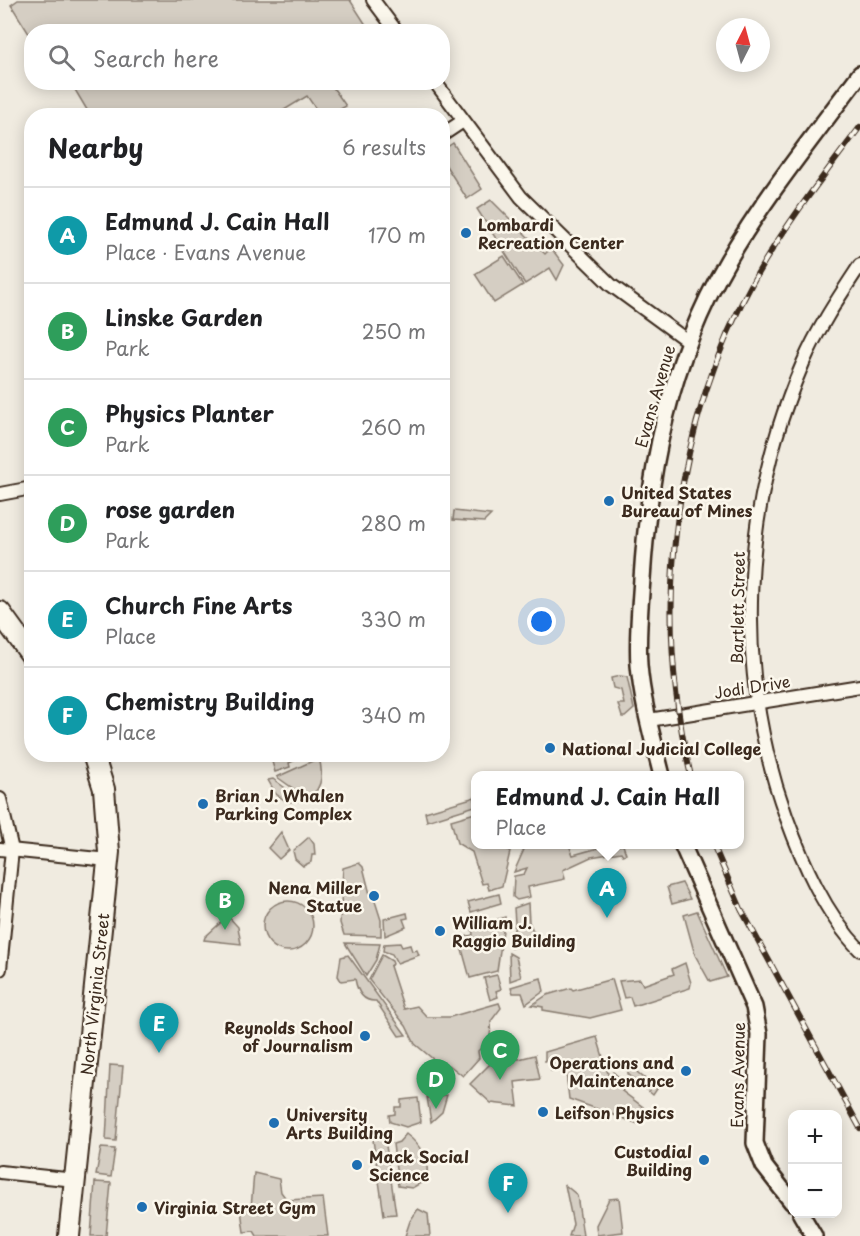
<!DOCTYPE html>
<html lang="en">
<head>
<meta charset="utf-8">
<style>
	:root { --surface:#fff; --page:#f2f2f2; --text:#202124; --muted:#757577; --line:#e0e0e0; --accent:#d93025 }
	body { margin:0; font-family:"Playpen Sans",sans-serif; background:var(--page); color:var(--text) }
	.controls { position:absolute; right:18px; bottom:18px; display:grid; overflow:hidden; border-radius:12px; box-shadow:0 3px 15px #0003 }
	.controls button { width:54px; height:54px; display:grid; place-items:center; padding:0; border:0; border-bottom:2px solid var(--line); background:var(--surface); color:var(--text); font:30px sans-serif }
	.compass { position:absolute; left:716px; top:18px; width:54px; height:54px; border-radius:50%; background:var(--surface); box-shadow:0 3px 15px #0003; rotate:6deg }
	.you { position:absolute; left:542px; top:622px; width:21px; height:21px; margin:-15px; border:4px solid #fff; border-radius:50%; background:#1a73e8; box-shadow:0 0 0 9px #1a73e833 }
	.badge { display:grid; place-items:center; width:39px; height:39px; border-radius:50%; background:var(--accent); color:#fff; font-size:20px; font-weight:700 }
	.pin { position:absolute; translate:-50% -50px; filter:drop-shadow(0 2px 3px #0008) }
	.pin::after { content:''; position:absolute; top:32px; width:21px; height:18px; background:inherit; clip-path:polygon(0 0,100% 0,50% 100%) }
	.popup { position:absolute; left:471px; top:771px; width:273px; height:78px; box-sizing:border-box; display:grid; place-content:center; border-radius:12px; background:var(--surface); filter:drop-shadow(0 2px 4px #0005); font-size:20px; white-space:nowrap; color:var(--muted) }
	.popup b { font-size:22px; color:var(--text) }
	.popup::after { content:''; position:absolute; left:50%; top:100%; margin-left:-12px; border:12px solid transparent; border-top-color:var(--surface) }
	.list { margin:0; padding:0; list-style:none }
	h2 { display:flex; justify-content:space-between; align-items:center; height:78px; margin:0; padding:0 24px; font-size:26px }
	h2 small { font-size:20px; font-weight:400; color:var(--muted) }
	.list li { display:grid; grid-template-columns:39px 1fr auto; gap:18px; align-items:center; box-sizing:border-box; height:96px; padding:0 24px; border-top:2px solid var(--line) }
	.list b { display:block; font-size:22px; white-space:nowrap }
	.list p { margin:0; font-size:20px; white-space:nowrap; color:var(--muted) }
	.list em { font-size:20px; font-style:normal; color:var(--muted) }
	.icon { flex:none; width:33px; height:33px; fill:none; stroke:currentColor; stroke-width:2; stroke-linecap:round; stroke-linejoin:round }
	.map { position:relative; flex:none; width:860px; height:1236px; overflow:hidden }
	.search { position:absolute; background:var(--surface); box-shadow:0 3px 15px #0003; left:24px; top:24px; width:426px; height:66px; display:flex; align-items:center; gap:15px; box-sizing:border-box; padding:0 21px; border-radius:24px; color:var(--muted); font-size:22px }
	.panel { position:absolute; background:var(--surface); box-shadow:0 3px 15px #0003; left:24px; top:108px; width:426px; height:654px; border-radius:24px }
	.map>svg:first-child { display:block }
</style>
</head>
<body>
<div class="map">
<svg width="860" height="1236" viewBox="0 0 860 1236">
	<rect width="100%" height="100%" fill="#f0ebe0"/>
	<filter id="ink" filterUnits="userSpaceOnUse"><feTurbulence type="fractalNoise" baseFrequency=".0167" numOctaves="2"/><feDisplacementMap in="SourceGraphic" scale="12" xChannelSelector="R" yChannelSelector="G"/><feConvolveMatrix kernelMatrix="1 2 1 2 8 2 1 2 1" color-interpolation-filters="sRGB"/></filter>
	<g filter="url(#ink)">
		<g fill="#d5cec3" stroke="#887c70" stroke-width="1.5">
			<path d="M18,0H350L370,31L32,32L31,37L11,5Z"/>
			<path d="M71,83H330L346,106L330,115H320L307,96L276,115H90Z"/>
			<path d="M453,143L482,189L467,199L443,161V150Z"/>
			<path d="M491,200L545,254L551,248L564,265L557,280L550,268L525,284L477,209Z"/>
			<path d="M504,256L523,285L494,303L475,274Z"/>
			<path d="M454,511L491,515L484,522L453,520Z"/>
			<path d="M620,676L627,677L634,709L625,717H622L618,704H624L621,690L613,688L611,678Z"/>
			<path d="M270,755V754L306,755L289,763L290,767L275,772Z"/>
			<path d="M319,758C324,776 322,794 302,800L298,792L277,777Z"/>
			<path d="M273,779L292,793L297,801L287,802L276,794L268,780Z"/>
			<path d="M475,797V806L427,821L425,812Z"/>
			<path d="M475,813V844L503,845L510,852L502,886L489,890L487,883L482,884L472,852L457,843L451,820Z"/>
			<path d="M281,832L289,850L279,859L268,848Z"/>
			<path d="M309,837L314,844L315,855H312L311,862L303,866L295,859L293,851Z"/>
			<path d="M526,845H569L573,855L609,845H623L626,854L623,855L621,852L591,857L563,870L565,879L528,887L530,897L517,900L513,897L514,876L524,874L527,868L514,872Z"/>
			<path d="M359,863L363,867L371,898H374L381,920V936L344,935L340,923L343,868Z"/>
			<path d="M682,883L690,899L672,904L667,887Z"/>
			<path d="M499,894L501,903L471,912L468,902Z"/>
			<circle cx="288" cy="926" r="25"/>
			<path d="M528,903L529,922L536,937L528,939V943L511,948L515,923L514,908Z"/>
			<path d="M697,911L727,977L710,982L695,955L684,915Z"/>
			<path d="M407,913L408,918L403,919L406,927L385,936L384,919Z"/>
			<path d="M228,916L238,927L241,944L204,940L205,937Z"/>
			<path d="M505,917L497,971L470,978L459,938L473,935L472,927Z"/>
			<path d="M345,943L380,944L376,960L366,976Z"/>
			<path d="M400,943L402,947L410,945L412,951L417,950L419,955L397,963L392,954L383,951L384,944Z"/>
			<path d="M509,953L516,957L521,977L510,981Z"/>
			<path d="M348,955L406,1035L399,1036L376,1001C362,1002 357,990 355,979L341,981L338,976L341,957Z"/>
			<path d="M382,955L392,961L393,964L390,966L404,1009L417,1006L427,1017H450L499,1003L501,1008L491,1021L490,1039L478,1051L479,1058L463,1076L449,1065L445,1069L415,1044L406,1026L369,980Z"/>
			<path d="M685,963L691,983L690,988L633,1006L630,997L624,998L619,981L640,979L643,985L674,974L672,969Z"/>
			<path d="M497,975L501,989L496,991L498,997L490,1000L484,978Z"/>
			<path d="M541,978L544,991L526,1004L522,993H513L511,987Z"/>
			<path d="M612,979L621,1010L590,1018L543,1010V1007L532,1005L547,995L571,988L573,990Z"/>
			<path d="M597,1037L609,1077L613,1072L627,1084L622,1091L643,1107L640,1111L645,1116L639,1124L569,1099L566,1072L562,1069L551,1071L549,1060L545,1061V1052Z"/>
			<path d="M535,1055L540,1079L515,1082L518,1106L491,1103L470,1084L491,1063L494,1066L503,1056L519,1059Z"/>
			<path d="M110,1065L123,1066L116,1141L106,1140Z"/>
			<path d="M628,1067H631L657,1089L653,1095L628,1074Z"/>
			<path d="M447,1095L442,1112L431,1122L427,1097Z"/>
			<path d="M418,1098L421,1122L406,1127L390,1122L389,1115L395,1114V1107H401V1100Z"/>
			<path d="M384,1132L396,1214L384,1215L372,1133Z"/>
			<path d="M406,1134C421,1145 431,1162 426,1180L412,1188L398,1186L393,1144L399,1142Z"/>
			<path d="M101,1148L115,1149L111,1177L96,1175Z"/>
			<path d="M254,1173L279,1179L281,1192L287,1200L323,1198L328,1236H257L254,1231L244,1232L241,1210L251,1208Z"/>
			<path d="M95,1182L111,1183L106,1236H91Z"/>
			<path d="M565,1185L577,1195L583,1236H569L573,1224Z"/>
			<path d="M619,1198L623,1232L597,1235L596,1225L609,1199Z"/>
			<path d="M418,1209L428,1214L430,1236H405L410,1221Z"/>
		</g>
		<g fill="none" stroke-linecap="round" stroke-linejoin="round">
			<g stroke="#3b2a1e" stroke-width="16">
				<g id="minor">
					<path d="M373,0L397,32"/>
					<path d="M435,82L521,197L611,285L689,342"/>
					<path d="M442,135L463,121"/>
					<path d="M860,265C839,297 818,328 803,363C741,506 733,669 786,816C803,863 825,914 860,950"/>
					<path d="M0,494L32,488"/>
					<path d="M649,720L860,686"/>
					<path d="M0,799L12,850L0,969"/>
					<path d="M0,849L108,860"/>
					<path d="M0,1172L75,1180"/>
				</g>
			</g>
			<g stroke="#3b2a1e" stroke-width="20">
				<g id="tertiary">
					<path d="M662,776C653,739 642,702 639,665C637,636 640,607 642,579C649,468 670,360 727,262C765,196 814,136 860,74"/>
					<path d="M682,844L754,1007L759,1034L755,1143L764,1166L792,1202"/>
					<path d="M801,1214L814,1236"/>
				</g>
			</g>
			<g stroke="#3b2a1e" stroke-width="24">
				<g id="primary">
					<path d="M0,612L32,656"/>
					<path d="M69,1236L109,852L104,789L93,754"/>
				</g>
			</g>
			<use href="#minor" stroke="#fbf7ec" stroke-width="12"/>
			<use href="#tertiary" stroke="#fbf7ec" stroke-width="15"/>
			<use href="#primary" stroke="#fbf7ec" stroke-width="20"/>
			<g stroke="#3b2a1e" stroke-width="6">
				<g id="rail">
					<path d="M691,776C651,611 673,425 756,276C786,224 824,175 860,127"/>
					<path d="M713,844L741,909L860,1128"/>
				</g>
			</g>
			<use href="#rail" stroke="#fbf7ec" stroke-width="4" stroke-dasharray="11" stroke-linecap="butt"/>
		</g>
	</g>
	<g fill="#1f6fb2" stroke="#fbf7ec" stroke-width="2">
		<circle cx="466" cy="233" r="6"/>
		<circle cx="609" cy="501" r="6"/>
		<circle cx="550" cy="748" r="6"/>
		<circle cx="203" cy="804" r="6"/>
		<circle cx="374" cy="896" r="6"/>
		<circle cx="440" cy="931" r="6"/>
		<circle cx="365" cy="1036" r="6"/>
		<circle cx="686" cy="1071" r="6"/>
		<circle cx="543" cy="1112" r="6"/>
		<circle cx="274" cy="1123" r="6"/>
		<circle cx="704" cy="1160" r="6"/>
		<circle cx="357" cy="1165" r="6"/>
		<circle cx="142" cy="1207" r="6"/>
	</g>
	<g text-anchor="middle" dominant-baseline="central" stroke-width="5" stroke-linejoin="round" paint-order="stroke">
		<g font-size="16" font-weight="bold" fill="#3b2a1e" stroke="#fbf7ec" text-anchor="start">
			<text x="478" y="224">Lombardi<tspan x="478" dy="18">Recreation Center</tspan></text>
			<text x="621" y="492">United States<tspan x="621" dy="18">Bureau of Mines</tspan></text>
			<text x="562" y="748">National Judicial College</text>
			<text x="215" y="795">Brian J. Whalen<tspan x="215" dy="18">Parking Complex</tspan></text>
			<text x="362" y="887" text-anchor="end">Nena Miller<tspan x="362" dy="18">Statue</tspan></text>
			<text x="452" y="922">William J.<tspan x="452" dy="18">Raggio Building</tspan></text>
			<text x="353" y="1027" text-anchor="end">Reynolds School<tspan x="353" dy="18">of Journalism</tspan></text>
			<text x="674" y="1062" text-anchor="end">Operations and<tspan x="674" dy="18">Maintenance</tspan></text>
			<text x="555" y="1112">Leifson Physics</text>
			<text x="286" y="1114">University<tspan x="286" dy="18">Arts Building</tspan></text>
			<text x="692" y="1151" text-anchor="end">Custodial<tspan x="692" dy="18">Building</tspan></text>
			<text x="369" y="1156">Mack Social<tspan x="369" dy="18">Science</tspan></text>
			<text x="154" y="1207">Virginia Street Gym</text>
		</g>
		<g font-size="16" fill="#3b2a1e" stroke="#fbf7ec">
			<text transform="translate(654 396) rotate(-74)">Evans Avenue</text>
			<text transform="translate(737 608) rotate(-89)">Bartlett Street</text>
			<text transform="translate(752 686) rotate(-9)">Jodi Drive</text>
			<text transform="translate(94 994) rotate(-84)">North Virginia Street</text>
			<text transform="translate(737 1075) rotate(-89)">Evans Avenue</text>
		</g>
	</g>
</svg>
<div class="controls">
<button>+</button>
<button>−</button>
</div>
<svg class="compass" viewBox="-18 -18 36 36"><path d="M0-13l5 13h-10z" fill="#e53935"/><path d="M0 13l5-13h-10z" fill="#757577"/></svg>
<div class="you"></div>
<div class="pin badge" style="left:607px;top:918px;background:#0f9aa8">A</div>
<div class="popup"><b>Edmund J. Cain Hall</b>Place</div>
<div class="pin badge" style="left:225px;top:930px;background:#2e9e5b">B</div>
<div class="pin badge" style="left:500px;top:1080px;background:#2e9e5b">C</div>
<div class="pin badge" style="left:436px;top:1109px;background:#2e9e5b">D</div>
<div class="pin badge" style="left:159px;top:1053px;background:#0f9aa8">E</div>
<div class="pin badge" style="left:508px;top:1213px;background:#0f9aa8">F</div>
<div class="search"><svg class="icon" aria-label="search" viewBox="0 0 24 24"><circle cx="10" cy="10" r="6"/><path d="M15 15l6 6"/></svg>Search here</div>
<section class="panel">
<h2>Nearby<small>6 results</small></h2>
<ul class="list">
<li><span class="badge" style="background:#0f9aa8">A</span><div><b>Edmund J. Cain Hall</b><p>Place · Evans Avenue</p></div><em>170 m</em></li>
<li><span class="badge" style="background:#2e9e5b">B</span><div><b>Linske Garden</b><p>Park</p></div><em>250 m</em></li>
<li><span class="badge" style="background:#2e9e5b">C</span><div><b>Physics Planter</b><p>Park</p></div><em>260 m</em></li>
<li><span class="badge" style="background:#2e9e5b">D</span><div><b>rose garden</b><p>Park</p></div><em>280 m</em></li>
<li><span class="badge" style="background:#0f9aa8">E</span><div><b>Church Fine Arts</b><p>Place</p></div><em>330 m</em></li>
<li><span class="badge" style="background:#0f9aa8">F</span><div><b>Chemistry Building</b><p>Place</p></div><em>340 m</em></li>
</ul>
</section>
</div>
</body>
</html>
